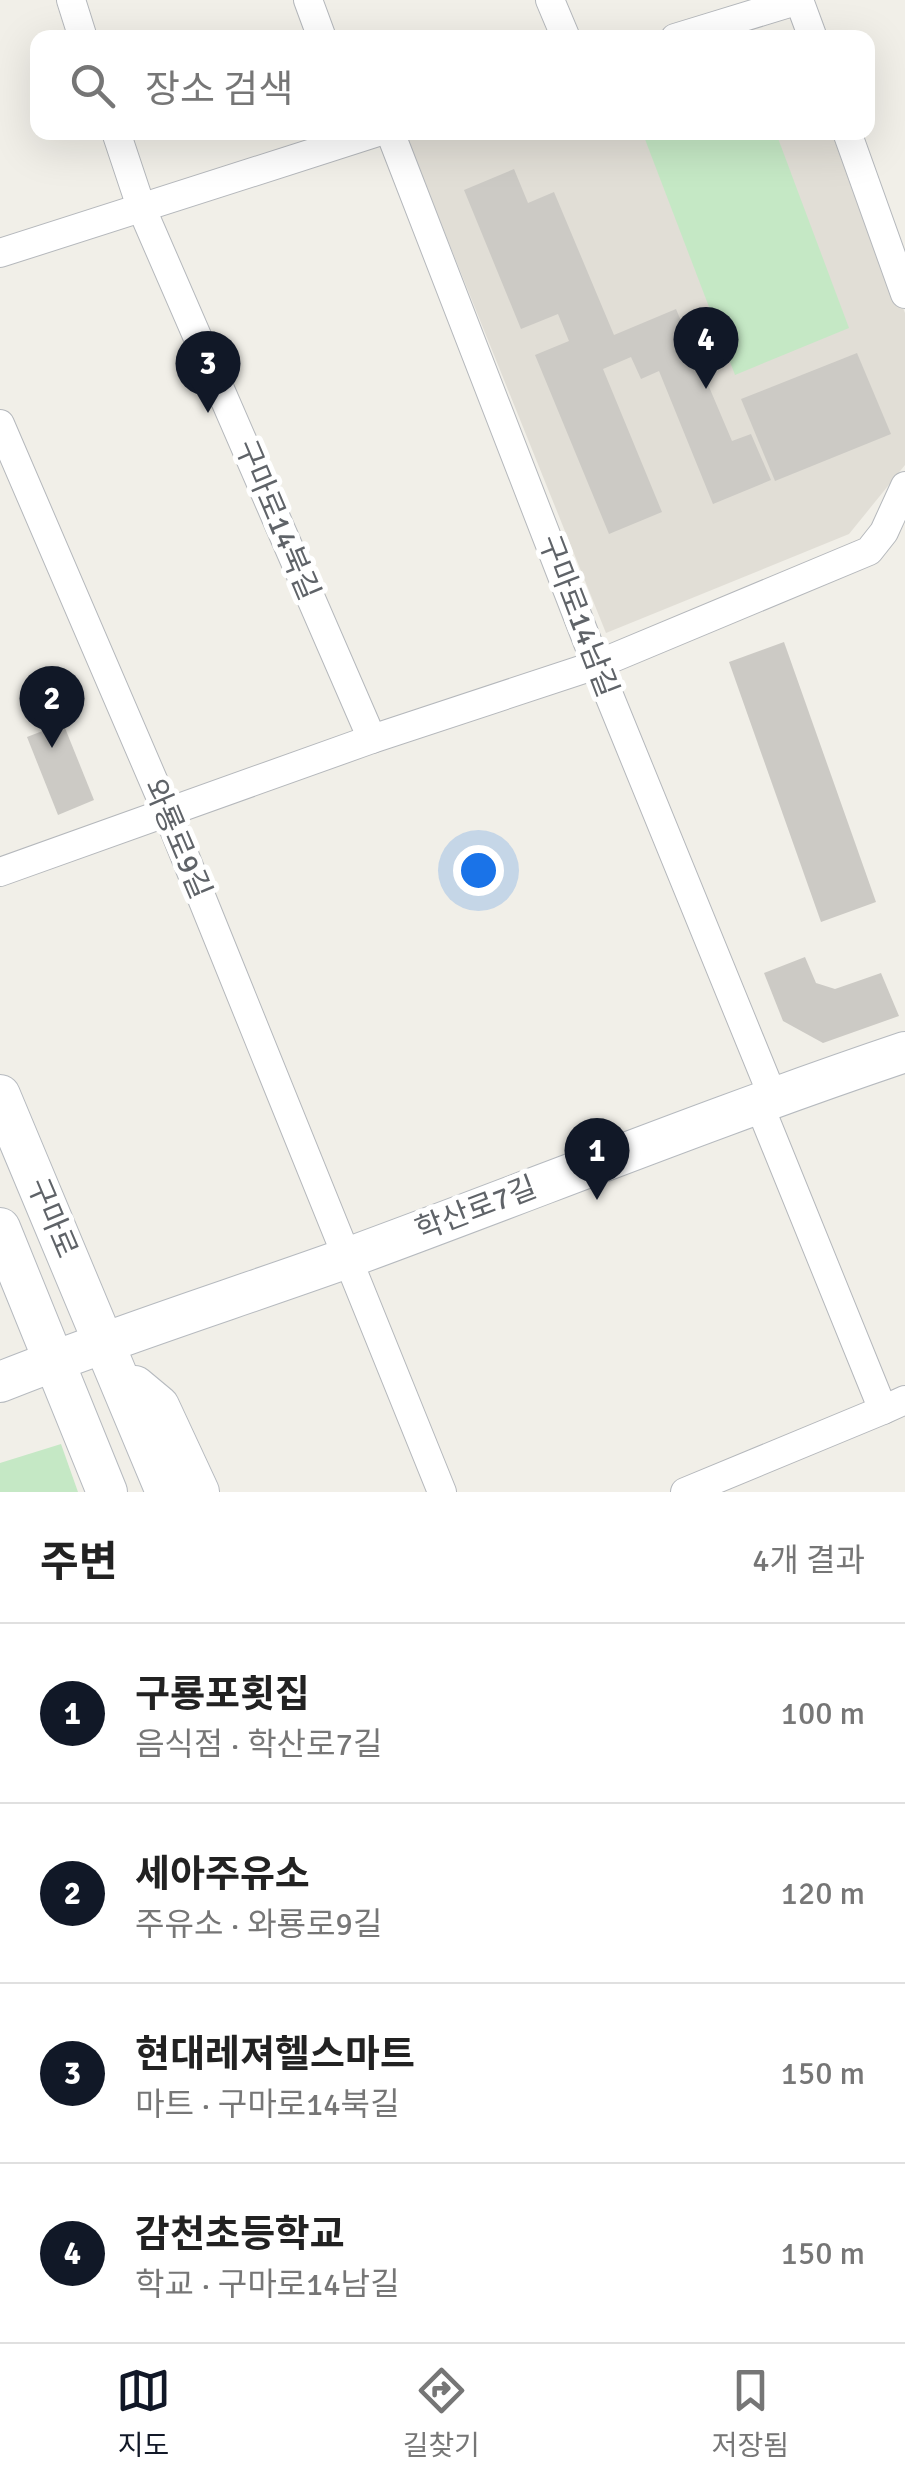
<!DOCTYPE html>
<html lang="ko">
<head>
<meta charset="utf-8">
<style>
	:root { --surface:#fff; --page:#f2f2f2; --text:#222; --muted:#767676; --line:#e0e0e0; --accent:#111827 }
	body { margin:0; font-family:Signika,"Noto Sans KR",sans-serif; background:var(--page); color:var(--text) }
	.you { position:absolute; left:478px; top:870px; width:35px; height:35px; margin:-25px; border:8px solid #fff; border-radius:50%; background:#1a73e8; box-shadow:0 0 0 15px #1a73e833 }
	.badge { display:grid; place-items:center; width:65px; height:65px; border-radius:50%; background:var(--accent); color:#fff; font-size:32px; font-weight:700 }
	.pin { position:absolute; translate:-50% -82px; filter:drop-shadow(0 2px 5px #0008) }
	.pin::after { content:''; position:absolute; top:52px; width:35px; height:30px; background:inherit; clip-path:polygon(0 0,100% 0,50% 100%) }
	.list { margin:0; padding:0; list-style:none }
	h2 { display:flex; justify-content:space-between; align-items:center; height:130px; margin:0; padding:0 40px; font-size:42px }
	h2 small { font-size:32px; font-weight:400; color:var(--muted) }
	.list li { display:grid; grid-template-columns:65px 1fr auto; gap:30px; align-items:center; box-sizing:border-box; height:180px; padding:0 40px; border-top:2px solid var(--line) }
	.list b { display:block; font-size:38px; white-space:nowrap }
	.list p { margin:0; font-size:32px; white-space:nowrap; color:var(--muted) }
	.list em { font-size:32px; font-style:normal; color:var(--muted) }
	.icon { flex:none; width:55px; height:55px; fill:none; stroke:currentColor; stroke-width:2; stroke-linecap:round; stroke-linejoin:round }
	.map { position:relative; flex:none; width:905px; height:1492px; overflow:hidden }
	.search { position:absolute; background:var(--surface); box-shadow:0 10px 40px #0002; left:30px; right:30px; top:30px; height:110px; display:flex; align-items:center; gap:25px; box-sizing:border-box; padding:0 35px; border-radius:20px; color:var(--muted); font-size:38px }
	.sheet { height:850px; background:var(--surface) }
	nav { display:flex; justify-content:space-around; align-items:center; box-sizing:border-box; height:140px; border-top:2px solid var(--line); background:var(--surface); font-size:28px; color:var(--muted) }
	nav a { display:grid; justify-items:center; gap:5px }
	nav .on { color:var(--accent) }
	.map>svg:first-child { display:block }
</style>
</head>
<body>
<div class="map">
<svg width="905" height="1492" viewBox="0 0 905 1492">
	<rect width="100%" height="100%" fill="#f1efe8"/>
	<path fill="#e1ded6" d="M428,132L833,133L905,313V465L849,534L606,633L407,139Z"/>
	<g fill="#c5e8c5">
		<path d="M647,133H776L849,328L735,375L643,134Z"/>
		<path d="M61,1444L78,1492H0V1463Z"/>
	</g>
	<g fill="#cccac5">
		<path d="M514,169L528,203L554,192L614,335L676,309L732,441L751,434L771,480L713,504L659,371L641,379L631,357L603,369L662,512L609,534L535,355L569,341L558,314L521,329L464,190Z"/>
		<path d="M857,353L891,434L775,481L741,399Z"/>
		<path d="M784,642L876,902L821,922L729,662Z"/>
		<path d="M63,723L94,800L58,815L27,737Z"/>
		<path d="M805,957L816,983L835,989L881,973L899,1016L823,1043L783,1021L764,973Z"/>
	</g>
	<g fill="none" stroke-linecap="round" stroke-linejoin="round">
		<g stroke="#b5b8bc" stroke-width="30">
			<g id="street">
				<path d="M71,0L83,38"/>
				<path d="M308,0L322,38"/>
				<path d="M550,0L566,38"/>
				<path d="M799,0L813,38"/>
				<path d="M675,38L799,0"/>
				<path d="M116,132L141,207L372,739"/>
				<path d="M390,132L593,656L773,1097"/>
				<path d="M847,132L905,294"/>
				<path d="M0,253L378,132"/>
				<path d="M0,424L169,817L442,1492"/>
				<path d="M0,872L372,739L596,665L869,551L884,532L905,486"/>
				<path d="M758,1102L883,1410L905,1400"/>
				<path d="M685,1492L883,1410"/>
			</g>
		</g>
		<g stroke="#b6babf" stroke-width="42">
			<g id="secondary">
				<path d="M0,1095L166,1492"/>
				<path d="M0,1228L107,1492"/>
				<path d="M0,1382C115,1336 233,1299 350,1257C535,1189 718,1115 905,1052"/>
				<path d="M135,1386L159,1406L199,1492"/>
			</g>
		</g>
		<use href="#street" stroke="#fff" stroke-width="28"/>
		<use href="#secondary" stroke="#fff" stroke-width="40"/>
	</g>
	<g text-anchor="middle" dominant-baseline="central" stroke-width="10" stroke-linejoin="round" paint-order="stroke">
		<g font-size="30" fill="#5f6368" stroke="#fff">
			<text transform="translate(277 520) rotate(67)">구마로14북길</text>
			<text transform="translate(578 616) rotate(69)">구마로14남길</text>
			<text transform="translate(177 839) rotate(67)">와룡로9길</text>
			<text transform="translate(476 1209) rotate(-21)">학산로7길</text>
			<text transform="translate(52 1218) rotate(67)">구마로</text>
		</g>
	</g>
</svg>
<div class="you"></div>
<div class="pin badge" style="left:597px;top:1200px">1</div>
<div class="pin badge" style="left:52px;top:748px">2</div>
<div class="pin badge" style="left:208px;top:413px">3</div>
<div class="pin badge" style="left:706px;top:389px">4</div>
<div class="search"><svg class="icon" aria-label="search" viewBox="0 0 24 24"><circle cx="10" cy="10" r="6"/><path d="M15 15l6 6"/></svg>장소 검색</div>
</div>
<section class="sheet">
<h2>주변<small>4개 결과</small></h2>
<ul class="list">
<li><span class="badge">1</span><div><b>구룡포횟집</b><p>음식점 · 학산로7길</p></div><em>100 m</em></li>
<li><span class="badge">2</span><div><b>세아주유소</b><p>주유소 · 와룡로9길</p></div><em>120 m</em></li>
<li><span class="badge">3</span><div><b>현대레져헬스마트</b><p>마트 · 구마로14북길</p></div><em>150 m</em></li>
<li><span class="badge">4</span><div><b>감천초등학교</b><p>학교 · 구마로14남길</p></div><em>150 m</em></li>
</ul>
</section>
<nav>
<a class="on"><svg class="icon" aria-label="map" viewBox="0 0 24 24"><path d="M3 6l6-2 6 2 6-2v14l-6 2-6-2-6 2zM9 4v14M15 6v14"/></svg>지도</a>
<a><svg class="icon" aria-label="directions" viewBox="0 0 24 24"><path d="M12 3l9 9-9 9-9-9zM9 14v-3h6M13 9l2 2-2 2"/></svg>길찾기</a>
<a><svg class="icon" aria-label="saved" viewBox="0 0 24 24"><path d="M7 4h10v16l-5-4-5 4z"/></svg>저장됨</a>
</nav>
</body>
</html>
